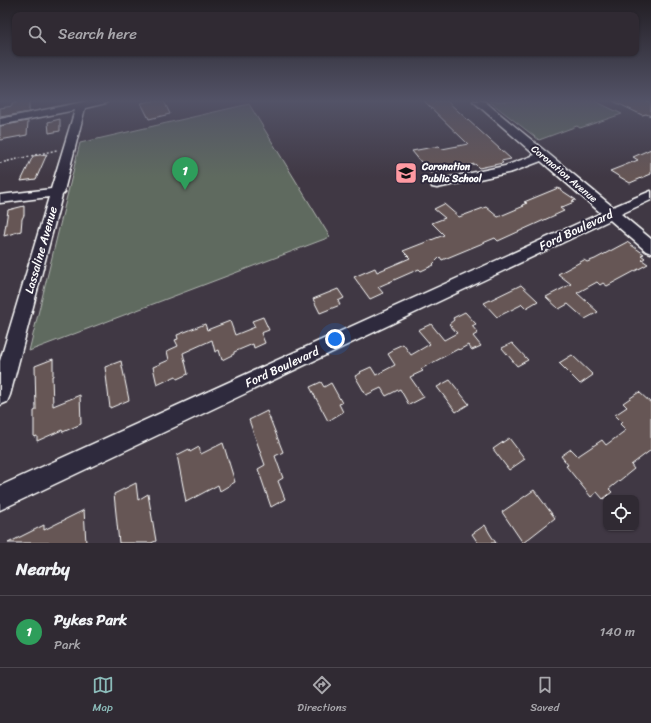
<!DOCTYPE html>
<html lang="en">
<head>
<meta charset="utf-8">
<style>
	:root { --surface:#302a33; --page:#3c363f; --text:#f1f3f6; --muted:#a8a7ac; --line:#4b464e; --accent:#8bbbb9 }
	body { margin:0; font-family:Sriracha,sans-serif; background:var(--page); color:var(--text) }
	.controls { position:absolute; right:12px; bottom:12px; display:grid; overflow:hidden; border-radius:8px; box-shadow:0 1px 3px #0004 }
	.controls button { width:36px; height:36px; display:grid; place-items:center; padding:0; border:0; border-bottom:1px solid var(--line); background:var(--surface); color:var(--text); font:20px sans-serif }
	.you { position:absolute; left:335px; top:339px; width:14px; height:14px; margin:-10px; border:3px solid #fff; border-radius:50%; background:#1a73e8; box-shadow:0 0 0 6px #1a73e833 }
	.badge { display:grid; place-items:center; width:26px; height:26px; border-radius:50%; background:var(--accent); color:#fff; font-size:13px; font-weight:700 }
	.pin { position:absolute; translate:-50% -33px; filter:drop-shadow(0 1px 2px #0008) }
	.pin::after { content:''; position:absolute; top:21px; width:14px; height:12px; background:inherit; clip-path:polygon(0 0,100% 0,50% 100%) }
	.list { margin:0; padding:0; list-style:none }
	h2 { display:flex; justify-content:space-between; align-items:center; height:52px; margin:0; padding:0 16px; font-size:17px }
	h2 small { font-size:13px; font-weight:400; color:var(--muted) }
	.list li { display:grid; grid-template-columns:26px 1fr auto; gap:12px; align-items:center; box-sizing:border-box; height:72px; padding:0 16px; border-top:1px solid var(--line) }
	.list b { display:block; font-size:15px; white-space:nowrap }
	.list p { margin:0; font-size:13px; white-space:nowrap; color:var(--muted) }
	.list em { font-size:13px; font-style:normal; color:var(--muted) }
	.icon { flex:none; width:22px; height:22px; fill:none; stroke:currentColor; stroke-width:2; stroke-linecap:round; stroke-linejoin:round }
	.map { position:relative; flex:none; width:651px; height:543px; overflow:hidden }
	.search { position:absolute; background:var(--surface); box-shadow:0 1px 3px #0004; left:12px; right:12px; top:12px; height:44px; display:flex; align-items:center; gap:10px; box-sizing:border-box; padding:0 14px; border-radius:8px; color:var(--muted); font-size:15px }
	.sheet { height:124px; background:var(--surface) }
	nav { display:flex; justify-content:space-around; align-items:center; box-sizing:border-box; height:56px; border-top:1px solid var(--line); background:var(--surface); font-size:11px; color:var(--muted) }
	nav a { display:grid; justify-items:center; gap:2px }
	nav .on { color:var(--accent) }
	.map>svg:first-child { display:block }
</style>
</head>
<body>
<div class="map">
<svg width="651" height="543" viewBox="0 0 651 543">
	<rect width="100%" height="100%" fill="#403844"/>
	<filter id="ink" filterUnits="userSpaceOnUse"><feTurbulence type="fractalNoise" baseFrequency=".025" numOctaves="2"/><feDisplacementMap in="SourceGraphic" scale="8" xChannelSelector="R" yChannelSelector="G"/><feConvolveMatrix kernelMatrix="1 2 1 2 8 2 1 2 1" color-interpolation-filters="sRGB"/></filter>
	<g filter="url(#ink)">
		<g fill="#5f6a5f" stroke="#afb4af">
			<path d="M489,101H595L622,114L580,128L577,126L539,140Z"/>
			<path d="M249,104L330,237L29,351L80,143Z"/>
		</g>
		<g fill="#665754" stroke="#fff">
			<path d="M16,101H29V112L0,117V108L12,106V103H16Z"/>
			<path d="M150,101H164L170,114L149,119L141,103Z"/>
			<path d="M424,101H447L511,159L501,161L503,163L479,168L475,164L430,173L412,151L439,146L442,149L468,144Z"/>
			<path d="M613,101H651V116L646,114L642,115Z"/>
			<path d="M60,119V131L49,133L48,122Z"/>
			<path d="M28,121L27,135L0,140V126Z"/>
			<path d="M651,149V174L630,183L610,171L638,160L633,157Z"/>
			<path d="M47,154L36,179L21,181L33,156Z"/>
			<path d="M558,188L576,200L572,201L574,202L560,208L564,211L498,241L495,238L442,260L440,257L433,264L434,265L421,271L419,269L378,287L383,293L370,299L354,277L375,268L377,272L410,258L403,251L444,235L432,223L445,218L434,209L444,204L459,217L486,207L498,217L524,206L522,205L527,203L524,202Z"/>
			<path d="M24,206V215L22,219L21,231L4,236L8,210Z"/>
			<path d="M627,242L644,254L641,255L645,258L642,260L648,264L607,286L603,283L600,285L597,282L577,293L598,312L585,319L568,304L559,309L546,297L571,284L558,274L584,260L587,262L595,259Z"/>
			<path d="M521,285L538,301L526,308L522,304L521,305L497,317L484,303Z"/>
			<path d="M338,289L344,298L338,301L340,305L320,313L313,299Z"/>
			<path d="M465,312L476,324L472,326L478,333L473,336L481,346L472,350L468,345L459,350L458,349L421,369L423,371L410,377L424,397L409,405L400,389L386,396L381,388L366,395L355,376L361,373L360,372L371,367L376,375L395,365L388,354L393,351L392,349L403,344L411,355L430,344L418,330L431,324L444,340L457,333L449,324L454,320L453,318Z"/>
			<path d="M263,317L269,330L261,333L265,343L254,348L253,344L234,352V354L222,360L219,350L215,352L212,340L183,353L188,374L177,379L176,376L157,385L153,367L169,360L167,351L178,346L175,340L178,339L177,335L205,324L207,330L230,321L235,335L255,327L252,321Z"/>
			<path d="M512,343L528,360L517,366L502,348Z"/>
			<path d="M572,355L593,375L580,384L559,363Z"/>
			<path d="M53,359V376H52L53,406L80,395L81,424L63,432L62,430L37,441V436L34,437V411L36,410L35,366Z"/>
			<path d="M121,361L129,400L110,408L105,367Z"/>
			<path d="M450,380L469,404L456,412L437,387Z"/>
			<path d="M321,382L324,387L331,383L342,403L339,404L343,412L328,421L310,387Z"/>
			<path d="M639,392L651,403V450L631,465L634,469L609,489L612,492L603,499L597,492L591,497L566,466L568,465L561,456L571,449L578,456L602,440L606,445L626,430L620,424L622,422L615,415L627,407L623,403Z"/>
			<path d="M267,411L283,452L275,456L283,478L278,481L285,499L271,507L258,469L265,465L249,420Z"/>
			<path d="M509,438L525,459L509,470L493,449Z"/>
			<path d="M223,443L235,482L220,491L218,485L186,502L177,455L189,449L190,452L199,447L201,454Z"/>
			<path d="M136,483L138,500L148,494L156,541L151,543H119L114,494Z"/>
			<path d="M534,490L555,518L523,543L502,512Z"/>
			<path d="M84,510L86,543H8L44,525V530Z"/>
			<path d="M485,525L490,534L496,543H478L472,534Z"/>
		</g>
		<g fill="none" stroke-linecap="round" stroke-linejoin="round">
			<g stroke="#fff" stroke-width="3">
				<g id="minor">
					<path d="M88,101H108L106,103L85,108L64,191L65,192L62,195L10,395L7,402L0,405V361L49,197L0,203V195L51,189L75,110L0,125V119Z"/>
					<path d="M473,101H484L613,207L651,191V200L621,214L651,239V253L646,251L610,220L0,510V486L601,213L541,161L512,172L437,188L432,187L431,184L432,181L505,166L535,155Z"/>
				</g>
			</g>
			<path stroke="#fff" stroke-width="1.5" stroke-dasharray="2 2" stroke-linecap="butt" d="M0,163L57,150"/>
			<use href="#minor" fill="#2f2a3d" fill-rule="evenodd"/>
		</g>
	</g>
	<linearGradient id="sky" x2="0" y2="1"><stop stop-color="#231f25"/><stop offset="0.57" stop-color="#535367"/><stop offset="1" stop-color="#535367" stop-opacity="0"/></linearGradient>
	<rect width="651" height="177" fill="url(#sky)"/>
	<defs>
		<g id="school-square" transform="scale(1.15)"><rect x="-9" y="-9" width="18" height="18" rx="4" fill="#ff9aa2" stroke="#2f2a3d"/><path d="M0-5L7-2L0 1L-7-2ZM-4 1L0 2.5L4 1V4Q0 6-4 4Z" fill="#111"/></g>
	</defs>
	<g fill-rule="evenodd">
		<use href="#school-square" x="406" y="173"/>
	</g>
	<g text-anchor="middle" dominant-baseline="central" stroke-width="4" stroke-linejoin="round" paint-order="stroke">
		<g font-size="10" font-weight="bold" fill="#fff" stroke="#2f2a3d" text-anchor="start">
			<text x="422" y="167">Coronation<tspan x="422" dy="12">Public School</tspan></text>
		</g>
		<g font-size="10" fill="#fff" stroke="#2f2a3d">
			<text transform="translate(564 174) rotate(40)">Coronation Avenue</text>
		</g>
		<g font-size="12" fill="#fff" stroke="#2f2a3d">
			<text transform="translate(576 230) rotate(-25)">Ford Boulevard</text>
			<text transform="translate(41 250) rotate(-74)">Lassaline Avenue</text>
			<text transform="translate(282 367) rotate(-25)">Ford Boulevard</text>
		</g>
	</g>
</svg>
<div class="controls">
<button><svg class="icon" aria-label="locate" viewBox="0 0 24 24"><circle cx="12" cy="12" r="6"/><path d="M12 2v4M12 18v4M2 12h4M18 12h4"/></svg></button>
</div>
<div class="you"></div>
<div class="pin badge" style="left:185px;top:190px;background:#2e9e5b">1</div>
<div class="search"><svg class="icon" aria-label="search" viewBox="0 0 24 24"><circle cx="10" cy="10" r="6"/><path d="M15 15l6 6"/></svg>Search here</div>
</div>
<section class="sheet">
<h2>Nearby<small></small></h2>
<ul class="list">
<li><span class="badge" style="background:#2e9e5b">1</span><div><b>Pykes Park</b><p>Park</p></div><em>140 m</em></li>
</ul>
</section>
<nav>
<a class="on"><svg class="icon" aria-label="map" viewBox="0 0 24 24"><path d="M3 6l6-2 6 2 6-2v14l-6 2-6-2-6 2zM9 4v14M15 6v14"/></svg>Map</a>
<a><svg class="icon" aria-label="directions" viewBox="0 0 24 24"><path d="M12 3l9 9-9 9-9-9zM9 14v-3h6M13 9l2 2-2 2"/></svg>Directions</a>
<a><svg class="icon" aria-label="saved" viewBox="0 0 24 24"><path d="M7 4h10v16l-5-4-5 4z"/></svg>Saved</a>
</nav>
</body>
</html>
